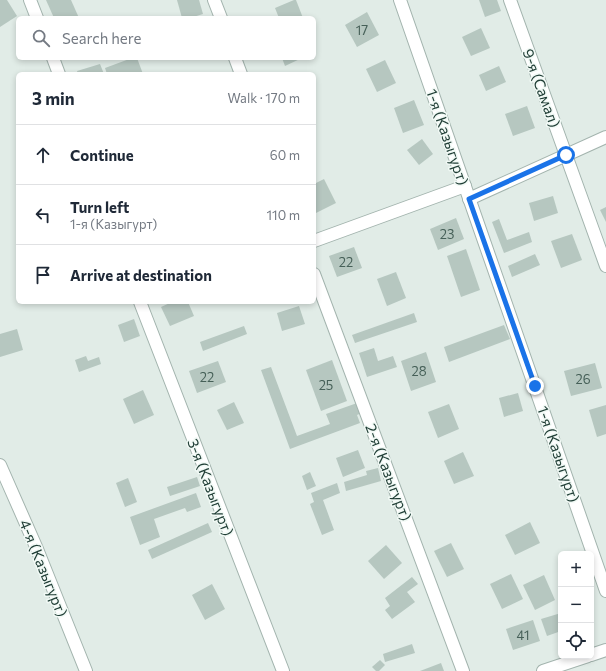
<!DOCTYPE html>
<html lang="en">
<head>
<meta charset="utf-8">
<style>
	:root { --surface:#fff; --page:#f6f6f7; --text:#1f2937; --muted:#747a83; --line:#e0e1e3 }
	body { margin:0; font-family:Commissioner,sans-serif; background:var(--page); color:var(--text) }
	.controls { position:absolute; right:12px; bottom:12px; display:grid; overflow:hidden; border-radius:6px; box-shadow:0 2px 6px #0003 }
	.controls button { width:36px; height:36px; display:grid; place-items:center; padding:0; border:0; border-bottom:1px solid var(--line); background:var(--surface); color:var(--text); font:20px sans-serif }
	.stop { position:absolute; width:12px; height:12px; margin:-9px; border:3px solid #1a73e8; border-radius:50%; background:#fff }
	.stop.end { background:#1a73e8; border-color:#fff; box-shadow:0 1px 4px #0008 }
	.list { margin:0; padding:0; list-style:none }
	h2 { display:flex; justify-content:space-between; align-items:center; height:52px; margin:0; padding:0 16px; font-size:17px }
	h2 small { font-size:13px; font-weight:400; color:var(--muted) }
	.list li { display:grid; grid-template-columns:26px 1fr auto; gap:12px; align-items:center; box-sizing:border-box; height:60px; padding:0 16px; border-top:1px solid var(--line) }
	.list b { display:block; font-size:15px; white-space:nowrap }
	.list p { margin:0; font-size:13px; white-space:nowrap; color:var(--muted) }
	.list em { font-size:13px; font-style:normal; color:var(--muted) }
	.icon { flex:none; width:22px; height:22px; fill:none; stroke:currentColor; stroke-width:2; stroke-linecap:round; stroke-linejoin:round }
	.map { position:relative; flex:none; width:606px; height:671px; overflow:hidden }
	.search { position:absolute; background:var(--surface); box-shadow:0 2px 6px #0003; left:16px; top:16px; width:300px; height:44px; display:flex; align-items:center; gap:10px; box-sizing:border-box; padding:0 14px; border-radius:6px; color:var(--muted); font-size:15px }
	.panel { position:absolute; background:var(--surface); box-shadow:0 2px 6px #0003; left:16px; top:72px; width:300px; height:232px; border-radius:6px }
	.map>svg:first-child { display:block }
</style>
</head>
<body>
<div class="map">
<svg width="606" height="671" viewBox="0 0 606 671">
	<rect width="100%" height="100%" fill="#e1ece7"/>
	<g fill="#b6c7c0">
		<path d="M0,0H7L17,16L0,27Z"/>
		<path d="M46,0H71L79,18H54Z"/>
		<path d="M177,0H199L203,14L190,18H182Z"/>
		<path d="M294,0H296L303,18H279L275,8Z"/>
		<path d="M479,0H497L501,11L485,17Z"/>
		<path d="M367,12L379,35L357,47L345,25Z"/>
		<path d="M481,28L490,48L471,56L462,37Z"/>
		<path d="M132,58H137L143,74H107L105,68Z"/>
		<path d="M282,58H302L285,66Z"/>
		<path d="M385,60L396,83L377,92L366,69Z"/>
		<path d="M100,64L104,74H78L77,71Z"/>
		<path d="M499,66L506,82L486,91L479,75Z"/>
		<path d="M414,100L424,125L403,133L394,108Z"/>
		<path d="M527,106L535,128L513,136L505,114Z"/>
		<path d="M422,139L433,154L419,165L407,150Z"/>
		<path d="M324,179L336,203L316,213L314,209V184Z"/>
		<path d="M553,196L558,213L534,221L529,203Z"/>
		<path d="M606,207V222L600,210Z"/>
		<path d="M456,218L464,239L438,250L430,229Z"/>
		<path d="M499,219L507,240L529,232L532,242L504,253L492,222Z"/>
		<path d="M572,234L582,260L561,268L551,241Z"/>
		<path d="M354,247L362,268L337,277L329,256Z"/>
		<path d="M466,249L480,290L461,297L447,256Z"/>
		<path d="M535,254L540,265L512,277L508,266Z"/>
		<path d="M396,272L406,298L387,306L377,279Z"/>
		<path d="M172,302H188L194,316L170,326L161,307Z"/>
		<path d="M299,306L305,324L282,331L277,313Z"/>
		<path d="M414,313L417,322L355,343L352,335Z"/>
		<path d="M134,319L140,336L124,342L118,325Z"/>
		<path d="M504,325L510,339L449,362L444,347Z"/>
		<path d="M244,326L247,334L203,351L200,342Z"/>
		<path d="M17,329L23,350L0,357V334Z"/>
		<path d="M374,348L378,361L393,356L397,367L367,377L359,353Z"/>
		<path d="M426,352L436,382L411,391L401,361Z"/>
		<path d="M86,356L88,361L99,357L101,364L79,372L75,360Z"/>
		<path d="M332,360L347,401L321,411L306,370Z"/>
		<path d="M218,361L226,382L197,393L189,371Z"/>
		<path d="M595,363L602,388L571,396L564,371Z"/>
		<path d="M271,367L297,436L330,424L326,414L360,402L364,412L357,415L360,423L290,449L261,370Z"/>
		<path d="M143,390L154,415L134,424L123,399Z"/>
		<path d="M518,393L523,411L504,417L499,398Z"/>
		<path d="M234,402L244,423L227,430L217,410Z"/>
		<path d="M449,404L459,429L438,438L428,412Z"/>
		<path d="M606,405V434L597,437L589,410Z"/>
		<path d="M358,450L365,468L343,477L336,458Z"/>
		<path d="M463,452L474,476L454,484L444,461Z"/>
		<path d="M378,468L381,481L346,491L344,482L367,475L366,471Z"/>
		<path d="M310,472L316,486L307,490L302,476Z"/>
		<path d="M197,477L200,486L170,496L167,487Z"/>
		<path d="M128,478L137,502L125,507L116,483Z"/>
		<path d="M337,483L340,493L323,500L334,530L322,535L310,504L314,502L311,493Z"/>
		<path d="M196,493L201,507L187,512L185,508L154,519L160,537L140,545L130,517Z"/>
		<path d="M530,522L540,543L515,555L505,535Z"/>
		<path d="M208,523L212,532L152,559L148,550Z"/>
		<path d="M451,543L464,569L447,577L434,551Z"/>
		<path d="M386,545L402,563L384,579L368,561Z"/>
		<path d="M511,574L523,599L502,609L490,584Z"/>
		<path d="M544,575L555,600L535,610L523,585Z"/>
		<path d="M412,577L418,584L407,592L415,602L392,619L385,610L390,606L385,598Z"/>
		<path d="M212,584L225,609L205,620L192,595Z"/>
		<path d="M561,613V631L547,636L541,619Z"/>
		<path d="M533,620L540,641L513,650L506,629Z"/>
		<path d="M412,644L415,653L385,662L383,654Z"/>
		<path d="M380,660L385,665L379,671H376L372,667Z"/>
		<path d="M441,663L444,671H420Z"/>
	</g>
	<g fill="none" stroke-linecap="round" stroke-linejoin="round">
		<g stroke="#a3b4ae" stroke-width="14">
			<g id="street">
				<path d="M30,0L37,18"/>
				<path d="M214,0L221,18"/>
				<path d="M400,0L606,591"/>
				<path d="M510,0L606,266"/>
				<path d="M53,58L59,74"/>
				<path d="M235,58L241,74"/>
				<path d="M469,199L606,137"/>
				<path d="M314,241L465,186"/>
				<path d="M314,274L463,671"/>
				<path d="M140,302L283,671"/>
				<path d="M0,465L37,549L86,671"/>
				<path d="M591,655L606,650"/>
				<path d="M543,671L588,656"/>
			</g>
		</g>
		<use href="#street" stroke="#fff" stroke-width="12"/>
	</g>
	<g fill="none" stroke-linecap="round" stroke-linejoin="round">
		<path stroke="#1a73e8" stroke-width="5" d="M535,386L469,199L566,155"/>
	</g>
	<g text-anchor="middle" dominant-baseline="central" stroke-width="3" stroke-linejoin="round" paint-order="stroke">
		<g font-size="13" fill="#466058">
			<text x="362" y="30">17</text>
			<text x="447" y="234">23</text>
			<text x="346" y="262">22</text>
			<text x="419" y="371">28</text>
			<text x="207" y="377">22</text>
			<text x="583" y="379">26</text>
			<text x="326" y="385">25</text>
			<text x="523" y="635">41</text>
		</g>
		<g font-size="15" fill="#203e36" stroke="#f1f9f5">
			<text transform="translate(542 88) rotate(70)">9-я (Самал)</text>
			<text transform="translate(448 137) rotate(71)">1-я (Казыгурт)</text>
			<text transform="translate(559 454) rotate(71)">1-я (Казыгурт)</text>
			<text transform="translate(389 472) rotate(69)">2-я (Казыгурт)</text>
			<text transform="translate(211 487) rotate(69)">3-я (Казыгурт)</text>
			<text transform="translate(44 568) rotate(68)">4-я (Казыгурт)</text>
		</g>
	</g>
</svg>
<div class="controls">
<button>+</button>
<button>−</button>
<button><svg class="icon" aria-label="locate" viewBox="0 0 24 24"><circle cx="12" cy="12" r="6"/><path d="M12 2v4M12 18v4M2 12h4M18 12h4"/></svg></button>
</div>
<div class="stop" style="left:566px;top:155px"></div>
<div class="stop end" style="left:535px;top:386px"></div>
<div class="search"><svg class="icon" aria-label="search" viewBox="0 0 24 24"><circle cx="10" cy="10" r="6"/><path d="M15 15l6 6"/></svg>Search here</div>
<section class="panel">
<h2>3 min<small>Walk · 170 m</small></h2>
<ul class="list">
<li><svg class="icon" aria-label="ahead" viewBox="0 0 24 24"><path d="M12 20V5M6 11l6-6 6 6"/></svg><div><b>Continue</b></div><em>60 m</em></li>
<li><svg class="icon" aria-label="left" viewBox="0 0 24 24"><path d="M17 20v-9H6M10 6l-5 5 5 5"/></svg><div><b>Turn left</b><p>1-я (Казыгурт)</p></div><em>110 m</em></li>
<li><svg class="icon" aria-label="arrive" viewBox="0 0 24 24"><path d="M6 21V4h12l-3 4 3 4H6"/></svg><div><b>Arrive at destination</b></div></li>
</ul>
</section>
</div>
</body>
</html>
